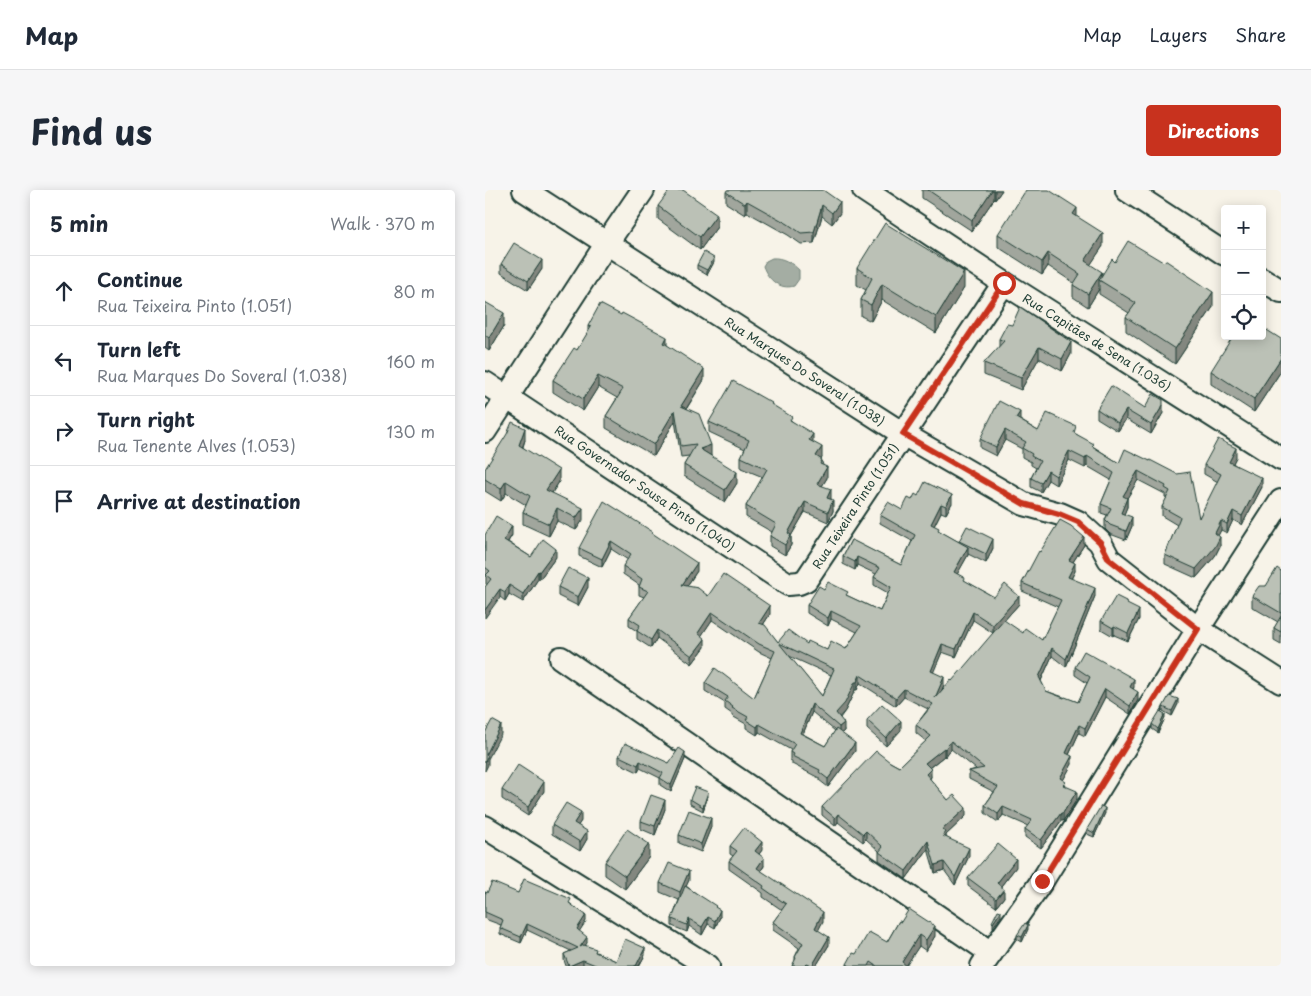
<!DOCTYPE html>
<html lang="en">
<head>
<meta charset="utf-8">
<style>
	:root { --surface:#fff; --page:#f6f6f7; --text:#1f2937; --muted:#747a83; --line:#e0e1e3; --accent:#c8321e }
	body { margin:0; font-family:"Playpen Sans",sans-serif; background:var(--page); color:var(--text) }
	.controls { position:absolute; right:15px; top:15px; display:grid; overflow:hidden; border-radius:5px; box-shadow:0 2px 12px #0003 }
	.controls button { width:45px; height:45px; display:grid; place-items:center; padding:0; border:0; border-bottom:1px solid var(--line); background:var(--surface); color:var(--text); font:25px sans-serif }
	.stop { position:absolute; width:15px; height:15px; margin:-11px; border:4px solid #c8321e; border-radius:50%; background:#fff }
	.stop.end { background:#c8321e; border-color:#fff; box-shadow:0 1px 5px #0008 }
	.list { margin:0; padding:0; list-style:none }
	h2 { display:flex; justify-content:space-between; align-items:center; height:65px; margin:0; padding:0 20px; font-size:21px }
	h2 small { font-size:16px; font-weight:400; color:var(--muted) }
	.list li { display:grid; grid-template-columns:32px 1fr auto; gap:15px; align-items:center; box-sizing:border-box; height:70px; padding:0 20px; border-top:1px solid var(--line) }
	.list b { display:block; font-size:19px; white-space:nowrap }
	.list p { margin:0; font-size:16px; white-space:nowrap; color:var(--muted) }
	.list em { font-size:16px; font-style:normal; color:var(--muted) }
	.icon { flex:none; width:28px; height:28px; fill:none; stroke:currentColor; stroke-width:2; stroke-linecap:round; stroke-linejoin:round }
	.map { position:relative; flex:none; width:796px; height:776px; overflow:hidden; border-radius:5px }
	header { display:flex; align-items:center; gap:30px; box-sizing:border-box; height:70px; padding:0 25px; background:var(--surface); border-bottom:1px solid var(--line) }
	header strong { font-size:24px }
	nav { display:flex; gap:28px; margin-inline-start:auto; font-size:18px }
	.intro { display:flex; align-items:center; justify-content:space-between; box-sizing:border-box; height:120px; padding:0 30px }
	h1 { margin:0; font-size:35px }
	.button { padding:12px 22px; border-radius:5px; background:var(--accent); color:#fff; font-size:18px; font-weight:700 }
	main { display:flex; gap:30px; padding:0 30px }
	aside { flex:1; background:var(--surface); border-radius:5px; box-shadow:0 2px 12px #0003 }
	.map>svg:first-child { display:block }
</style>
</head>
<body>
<header>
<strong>Map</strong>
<nav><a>Map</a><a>Layers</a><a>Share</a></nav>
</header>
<div class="intro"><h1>Find us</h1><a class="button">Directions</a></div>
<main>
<aside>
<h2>5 min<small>Walk · 370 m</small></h2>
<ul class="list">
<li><svg class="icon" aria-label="ahead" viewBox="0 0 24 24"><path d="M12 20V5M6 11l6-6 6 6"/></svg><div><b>Continue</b><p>Rua Teixeira Pinto (1.051)</p></div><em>80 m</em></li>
<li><svg class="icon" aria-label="left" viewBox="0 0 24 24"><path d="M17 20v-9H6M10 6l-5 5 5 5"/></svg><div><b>Turn left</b><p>Rua Marques Do Soveral (1.038)</p></div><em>160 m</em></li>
<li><svg class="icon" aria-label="right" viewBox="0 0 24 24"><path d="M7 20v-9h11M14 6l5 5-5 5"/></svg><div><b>Turn right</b><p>Rua Tenente Alves (1.053)</p></div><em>130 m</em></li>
<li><svg class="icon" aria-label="arrive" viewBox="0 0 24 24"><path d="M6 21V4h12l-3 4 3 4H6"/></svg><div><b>Arrive at destination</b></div></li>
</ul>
</aside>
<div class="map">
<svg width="796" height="776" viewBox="0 0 796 776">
	<rect width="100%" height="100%" fill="#f7f3e8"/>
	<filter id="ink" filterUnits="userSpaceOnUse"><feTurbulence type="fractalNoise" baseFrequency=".02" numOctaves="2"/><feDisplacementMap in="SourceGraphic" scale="10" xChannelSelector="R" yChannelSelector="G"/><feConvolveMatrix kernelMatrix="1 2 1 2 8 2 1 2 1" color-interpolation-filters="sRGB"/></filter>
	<g filter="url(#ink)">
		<path fill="#a4ada3" stroke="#6f8077" d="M287,68C297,67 307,73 314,80V89L309,96C295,100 283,90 278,76L281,71Z"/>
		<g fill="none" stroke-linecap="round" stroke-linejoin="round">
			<g stroke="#1f3d34" stroke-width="26">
				<g id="minor">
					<path d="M39,0L418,244L539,314L575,324L593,332L615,352L624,369L713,439L796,492"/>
					<path d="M379,0L519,93L796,269"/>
					<path d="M642,0L740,64"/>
					<path d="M777,89L796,101"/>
					<path d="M0,193L303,394L314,393L321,390L519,93"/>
					<path d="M0,241L122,53L158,0"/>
					<path d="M76,468L506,763"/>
					<path d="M0,637L223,776"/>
					<path d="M497,776L557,691L713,439L796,311"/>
				</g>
			</g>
			<use href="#minor" stroke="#f7f3e8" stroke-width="22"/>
		</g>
		<g fill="#a1a69d" stroke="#1f3d34" fill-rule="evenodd">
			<path d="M338,0L355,23L347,34L337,26L329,53L316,54L303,45L262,22L260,25L241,13V2Z"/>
			<path d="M437,0H517L510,10L509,9L487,41L437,8Z"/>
			<path d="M173,16L232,37L215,60L173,29Z"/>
			<path d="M592,27L618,56L605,75L617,85L630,72L728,117L690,174L641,141V127L644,123L614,104V99L603,117L588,107V95L589,93L563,76L557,85L513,57V44Z"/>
			<path d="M229,72L222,85L212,79V75Z"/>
			<path d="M16,74L57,79L43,100L16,83Z"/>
			<path d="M372,78L479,98L451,143L397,110L386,131L376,126V110L381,100L372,95Z"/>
			<path d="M0,112L19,136L4,161L0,158Z"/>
			<path d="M103,136L182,155L219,190L202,218L226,266L252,293L240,312L199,286V275L204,266L196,267L190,231L169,266L121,238V226L132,208L113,197L98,221L68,202V190L92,160L103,143Z"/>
			<path d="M514,149L586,164L577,181L554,168L536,200L499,185V173L514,157Z"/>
			<path d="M796,149V181L769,222L726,194V181Z"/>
			<path d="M287,215L307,231L328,252L337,268L336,269L342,288L337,296L346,309L348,321L343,332L320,322L306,346V355L300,365L285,356V346L287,342L261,327V316L278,287L256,278V267L260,259L224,242V232Z"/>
			<path d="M660,218L678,223L666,244L641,229L633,241L612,228V219Z"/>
			<path d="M535,230L553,241L591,244L609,257L634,273L665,271L714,328L733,292L719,284V275L751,267L748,273L777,297L757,335L748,330L742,343L736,340L733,345L735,356L730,366L711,388L680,374V365L692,335L677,326V317L682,308L680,307V304L653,290L642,308V317L639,324L647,336L641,350L625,344L620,339V330L622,325L616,323V314L626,290L602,276L600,278L584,270L571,295L563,290L556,302L546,297V288L551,278L546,275V272L537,267V259L520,250L511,266L495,258V249Z"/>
			<path d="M40,250L38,257L74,292L67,303L98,330L91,340L72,331L64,346L38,334V322L41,315L21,303L16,311L0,301V279Z"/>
			<path d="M433,306L467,313L461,324L456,322L449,336L454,341L474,352V351L508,358L501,373L483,364V365L472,384L480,391L509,407L534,414L508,443L488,430L471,467L457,462L448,482L459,495L457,500L467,491L538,443L557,450L573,417L537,401V393L555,362L599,355L588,372L590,381L586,389L610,406L581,477L567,466L556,491L561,501L593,512L602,493L590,485V477L649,497L648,499L653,510L645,524L620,507L600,546L594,543L584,565L587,574L578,590L581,596L592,609L578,631H576L556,658L540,647V639L543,636L518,625L513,632L500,623V615L509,602L484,589V581L491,579L466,559L460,567L459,566L444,578L446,587L445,589L463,610L481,626L461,645V647L484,666L470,695L459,680L450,683L443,659L421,689L394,670V661L381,649L378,652L353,632L350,636L337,625V617L405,572L414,577L441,551L431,543V535L443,519L419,507L411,516L375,493L372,500H370L360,521L355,528L359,541L357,543L370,561L343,597L334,590V588L307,574V571L305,570V562L306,560L274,542L272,545L261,538V534L247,526V524L240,519V513L220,501V493L269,508L287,468L274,462L227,430L216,446L220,457L207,474L172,448L166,458L152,449V441L144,436V428L159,407L154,405V395L138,384V376L143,370L126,359L117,377L94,366V358L168,344L212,381L202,396L223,406L285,424L278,435L293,452L322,454L342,460L361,459L372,442L346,429L343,436L322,423V415L339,399L363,406L395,421L403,403L389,395V387L391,384L372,375L370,380L358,374V366L366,350L416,375L427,351L395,333V325L417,320L427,310ZM304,466L346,485L337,506ZM327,522L350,541L340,556L318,544Z"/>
			<path d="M0,345H27L23,352L46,367H71L54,390L53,389L38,412L24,404L20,411L15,407L1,394V387L0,386Z"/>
			<path d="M796,381V454L789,450V438L793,432L767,417V406L781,396Z"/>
			<path d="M73,397H103L93,416L73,406Z"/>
			<path d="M643,415L654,429L643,451L629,445L628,446L616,439V431Z"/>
			<path d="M693,514L687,526L678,521V517Z"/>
			<path d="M680,528L673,543L667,539V534Z"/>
			<path d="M382,530L416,540L401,556L382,539Z"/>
			<path d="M134,566L184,573L200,569L186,602L175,595V588L155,578L153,582L134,573Z"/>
			<path d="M17,600L59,601L43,626L17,609Z"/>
			<path d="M223,606L218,621L205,614V609Z"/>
			<path d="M180,619L170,645L156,639V631Z"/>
			<path d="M620,623L609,647L602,644V639Z"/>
			<path d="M96,631L93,635L102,649L95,661L67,644V635Z"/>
			<path d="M226,637L216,662L194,653V645Z"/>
			<path d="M245,656L277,660L274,664L279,676L276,681L338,731L333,740L344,755L331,776H307L310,771V767L314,758L288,740V732L297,720L278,707V703L244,679V671L248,666L245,664Z"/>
			<path d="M164,667L140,699L120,685V672Z"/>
			<path d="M531,677L516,696L519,707L511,717L483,696V688Z"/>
			<path d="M204,690L201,696L231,718L235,727L230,738L223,734L217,745L204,736L202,742L187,736V729L194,710L175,702V693Z"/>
			<path d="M0,702L2,703H33L86,714L101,731L94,741L102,753L100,755L111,762L131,771L160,765L154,776H81L79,770V764L86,761L42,740L36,753L15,744V738L16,735L0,729Z"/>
			<path d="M414,731L450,746L441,761L434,756L421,775L422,776H362V774L402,752Z"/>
			<path d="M543,739L537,752L532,749V745Z"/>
		</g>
		<g fill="#83877f" stroke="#1f3d34">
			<path d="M507,0H509V9L487,41V30Z"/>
			<path d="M510,0H517L510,10Z"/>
			<path d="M262,11V22L260,25V14Z"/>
			<path d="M355,12V23L347,34V23Z"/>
			<path d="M337,15V26L329,53V42Z"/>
			<path d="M592,18V31L588,24Z"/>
			<path d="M232,24V37L215,60V47Z"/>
			<path d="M618,43V56L600,83V71Z"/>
			<path d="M563,63V76L557,85V72Z"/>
			<path d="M229,68V72L222,85V80Z"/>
			<path d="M57,70V79L43,100V91Z"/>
			<path d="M479,82V98L451,143V127Z"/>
			<path d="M617,82V92L614,90V99L603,117V104Z"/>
			<path d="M397,94V110L386,131V115Z"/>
			<path d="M728,102V117L690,174V159Z"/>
			<path d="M19,123V136L4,161V148Z"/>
			<path d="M182,147V158L179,153Z"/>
			<path d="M586,152V164L577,181V169Z"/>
			<path d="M554,157V168L536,200V188Z"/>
			<path d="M796,168V181L769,222V209Z"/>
			<path d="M219,179V190L196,227V216Z"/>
			<path d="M113,186V197L98,221V209Z"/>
			<path d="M678,215V223L666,244V235Z"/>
			<path d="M190,220V231L169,266V255Z"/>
			<path d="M641,220V229L633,241V233Z"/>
			<path d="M535,222V231L531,228Z"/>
			<path d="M40,238V250L34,267V255Z"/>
			<path d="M520,240V250L511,266V257Z"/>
			<path d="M328,244V254L324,250Z"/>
			<path d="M226,255V266L215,259Z"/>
			<path d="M337,257V268L331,277V266Z"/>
			<path d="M751,258V267L744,281V272Z"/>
			<path d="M584,261V270L571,295V286Z"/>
			<path d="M602,266V276L600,278V269Z"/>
			<path d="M342,277V288L332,304V294Z"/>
			<path d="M74,280V292L61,312V300Z"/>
			<path d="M563,281V290L556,302V293Z"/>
			<path d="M653,281V290L638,315V306Z"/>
			<path d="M252,282V293L240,312V300Z"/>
			<path d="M777,288V297L757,335V326Z"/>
			<path d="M21,291V303L16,311V299Z"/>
			<path d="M346,299V310L342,308Z"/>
			<path d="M467,305V313L461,324V316Z"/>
			<path d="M642,308V317L636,332V323Z"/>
			<path d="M348,310V321L343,332V322Z"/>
			<path d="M320,312V322L306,346V355L300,365V355L303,343Z"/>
			<path d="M456,314V322L446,342V334Z"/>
			<path d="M72,318V331L64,346V334Z"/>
			<path d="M98,318V330L91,340V328Z"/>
			<path d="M748,321V330L742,343V334Z"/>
			<path d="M647,327V336L641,350V341Z"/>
			<path d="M736,331V340L730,352V343Z"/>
			<path d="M27,336V345L19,358V350Z"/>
			<path d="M599,347V355L584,378V370Z"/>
			<path d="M735,347V356L730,366L711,388V379Z"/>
			<path d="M508,349V358L501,373V364Z"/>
			<path d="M126,351V359L117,377V369Z"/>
			<path d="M483,357V365L469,390V382Z"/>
			<path d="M71,359V367L54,390V382Z"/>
			<path d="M372,367V375L370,380V372Z"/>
			<path d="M212,373V381L197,403V395Z"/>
			<path d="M590,373V381L583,395V387Z"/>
			<path d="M53,381V389L38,412V404Z"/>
			<path d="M103,388V397L93,416V407Z"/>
			<path d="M24,395V404L20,411V402Z"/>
			<path d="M610,398V406L581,477V469Z"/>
			<path d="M15,399V407L0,428V420Z"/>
			<path d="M534,406V414L508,443V435Z"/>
			<path d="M285,416V424L274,441V433Z"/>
			<path d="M654,420V429L643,451V443Z"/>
			<path d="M346,421V429L343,436V428Z"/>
			<path d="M227,422V430L213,451V443Z"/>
			<path d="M488,422V430L471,467V459Z"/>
			<path d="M629,436V445L628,446V438Z"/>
			<path d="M172,440V448L166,458V450Z"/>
			<path d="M220,449V457L207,474V466Z"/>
			<path d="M457,454V462L446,488V481Z"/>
			<path d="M567,458V466L554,495V487Z"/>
			<path d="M375,485V493L372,500V492Z"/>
			<path d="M459,487V495L450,516V508Z"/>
			<path d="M649,489V497L645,505V497Z"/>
			<path d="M370,492V500L360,521L351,531V523Z"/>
			<path d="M419,499V507L411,516V508Z"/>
			<path d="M620,499V507L600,546V538Z"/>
			<path d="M653,502V510L645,524V516Z"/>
			<path d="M693,509V514L687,526V521Z"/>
			<path d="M327,514V522L315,551V543Z"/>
			<path d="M680,524V528L673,543V539Z"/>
			<path d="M416,531V540L401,556V548Z"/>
			<path d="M359,533V541L354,545V537Z"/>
			<path d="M274,534V542L272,545V537Z"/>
			<path d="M16,535V544L3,569V575L0,581L1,565Z"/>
			<path d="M594,535V543L581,571V563Z"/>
			<path d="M466,551V559L460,567V559Z"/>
			<path d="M370,553V561L343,597V589Z"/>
			<path d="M459,558V566L440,581V573Z"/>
			<path d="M200,562V569L186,602V595Z"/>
			<path d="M587,566V574L575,596V588Z"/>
			<path d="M155,571V578L153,582V575Z"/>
			<path d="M446,579V587L441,592V584Z"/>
			<path d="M59,592V601L43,626V617Z"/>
			<path d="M592,601V609L578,631V623Z"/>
			<path d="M223,602V606L218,621V617Z"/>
			<path d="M180,610V619L170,645V636Z"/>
			<path d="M518,617V625L513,632V624Z"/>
			<path d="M481,618V626L461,645V650L458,654L457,640Z"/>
			<path d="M620,618V623L609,647V643Z"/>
			<path d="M96,622V631L89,642V633Z"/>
			<path d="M576,623V631L556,658V650Z"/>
			<path d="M353,624V632L350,636V628Z"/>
			<path d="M226,628V637L216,662V654Z"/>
			<path d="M102,641V649L95,661V652Z"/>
			<path d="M381,641V649L378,652V644Z"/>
			<path d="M443,651V659L421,689V681Z"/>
			<path d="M277,652V660L270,670V661Z"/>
			<path d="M164,654V667L140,699V686Z"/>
			<path d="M484,658V666L470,695V687Z"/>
			<path d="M279,668V676L272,686V678Z"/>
			<path d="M531,669V677L512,701V693Z"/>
			<path d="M459,672V680L450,683V675Z"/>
			<path d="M204,681V690L195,710V702Z"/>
			<path d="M519,699V707L511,717V709Z"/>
			<path d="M235,720V727L230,738V731Z"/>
			<path d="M516,721V726L508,737V733Z"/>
			<path d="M338,722V731L330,747V738Z"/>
			<path d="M101,725V731L92,745V739Z"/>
			<path d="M223,727V734L217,745V737Z"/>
			<path d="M204,729V736L202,742V735Z"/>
			<path d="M42,734V740L36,753V747Z"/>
			<path d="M543,735V739L537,752V747Z"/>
			<path d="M450,736V746L441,761V750Z"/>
			<path d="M434,745V756L421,776L417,772Z"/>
			<path d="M102,747V753L95,763V757Z"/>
			<path d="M344,747V755L331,776H327Z"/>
			<path d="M160,758V765L154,776H151Z"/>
			<path d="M98,770V776H84Z"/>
		</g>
		<g fill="#bbc1b6" stroke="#1f3d34" fill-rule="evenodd">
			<path d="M185,0H198L232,24L215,47L173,16Z"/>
			<path d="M242,0H338L355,12L347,23L337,15L329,42L316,43L303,34L262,11L260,14L241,2Z"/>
			<path d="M443,0H507L487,30Z"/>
			<path d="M541,0H564L592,18L588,24L618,43L600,71L617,82L603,104L588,95L595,84L563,63L557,72L513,44Z"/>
			<path d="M400,33L479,82L451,127L397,94L386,115L376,110L387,88L372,78Z"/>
			<path d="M643,51L678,72L680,70L728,102L690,159L641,127L651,113L614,90L627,69L630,72Z"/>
			<path d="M29,53L57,70L43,91L16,74Z"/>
			<path d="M219,62L229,68L222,80L212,75Z"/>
			<path d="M0,112L19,123L4,148L0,145Z"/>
			<path d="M115,114L136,125L137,123L182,147L179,153L219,179L196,216L214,224L226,255L215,259L252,282L240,300L199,275L211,254L196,256L190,220L169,255L121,226L138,199L113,186L98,209L68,190L89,158L92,160L106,137L103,136Z"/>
			<path d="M535,117L586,152L577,169L554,157L536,188L499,173L519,151L514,149L522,134L527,135Z"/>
			<path d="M777,137L796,149V168L769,209L726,181L748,146H777Z"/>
			<path d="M248,191L287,213L286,214L307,227L305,230L328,244L324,250L337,257L331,266L337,270L335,274L342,277L332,294L346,299L342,308L348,310L343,322L320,312L303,343L306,345L300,355L285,346L291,334L261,316L282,279L256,267L264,250L224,232Z"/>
			<path d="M626,196L660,218L668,204L678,210V215L666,235L641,220L633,233L612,219Z"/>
			<path d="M514,211L535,222L531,228L553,241L562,223L591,236L589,243L609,254L607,256L634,273L640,259L665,271V270L692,284L705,282L714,328L736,284L719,275L733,249L751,258L744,272L777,288L757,326L748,321L742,334L736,331L730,343L735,347L730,357L711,379L680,365L695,327L677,317L685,301L680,298L681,296L653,281L638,306L642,308L636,323L647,327L641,341L625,335L620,330L626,318L616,314L629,283L602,266L600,269L584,261L571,286L563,281L556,293L546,288L555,271L546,266L547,264L537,258L541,252L520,240L511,257L495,249Z"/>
			<path d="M27,232L40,238L34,255L74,280L61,300L98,318L91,328L72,318L64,334L38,322L45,306L21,291L16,299L0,289V279L22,244Z"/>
			<path d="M440,292L467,305L461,316L456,314L446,334L454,338L453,340L483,357L469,382L480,388L479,390L509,407L520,394L534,406L508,435L488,422L471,459L457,454L446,481L459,487L450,508L466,490L467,491L519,430L538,443L540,438L557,450L576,410L537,393L554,361L555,362L575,330L586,336L599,347L584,370L590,373L583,387L610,398L581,469L567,458L554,487L561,501L579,508L580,507L593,512L605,487L590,477L599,461L649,489L645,497L653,502L645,516L620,499L600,538L594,535L581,563L587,566L575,588L581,592L578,595L592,601L578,623H576L556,650L540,639L547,630L518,617L513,624L500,615L513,597L484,581L499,578L466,551L460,559L459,558L440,573L446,579L441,584L463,610L469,605L481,618L457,640L461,642L458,646L484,658L470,687L459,672L450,675L443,651L421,681L394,662L398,657L381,641L378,644L353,624L350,628L337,617L391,561L405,572L414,577L446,546L431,535L448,514L419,499L411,508L375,485L372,492H370L360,513L351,523L359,533L354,537L327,514L315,543L340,556L351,539L370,553L343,589L334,582L335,580L307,566L308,564L305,562L310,554L274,534L272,537L261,530L263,527L247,518L248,517L240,511L243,507L220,493L230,478L269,508L290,461L274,454L227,422L213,443L220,449L207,466L172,440L166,450L152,441L155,435L144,428L163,401L154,397L157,389L138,376L146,364L126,351L117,369L94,358L119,311L168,342L167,343L212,373L197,395L213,398L223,406L238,384L285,416L274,433L280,435L293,452L303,440L322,454L323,451L342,460L346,451L361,459L376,436L346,421L343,428L322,415L334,396L339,399L343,392L363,402L361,405L395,421L406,397L389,387L395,378L372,367L370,372L358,366L366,350H367L416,375L430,345L395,325L403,312L417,320L423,308L427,310L430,304L433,306ZM294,453L349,479L337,506Z"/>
			<path d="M11,326L27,336L19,350L46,367L58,349L71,359L54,382L53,381L38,404L24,395L20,402L15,399L0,420V397L6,389L1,385L5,381L0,377V345Z"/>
			<path d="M482,336L508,349L501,364L474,351Z"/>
			<path d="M83,378L103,388L93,407L73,397Z"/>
			<path d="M792,378L796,381V423L767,406L774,396H781Z"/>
			<path d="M631,406L643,412L642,414L654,420L643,443L629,436L628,438L616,431Z"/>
			<path d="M796,426V442L789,438Z"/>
			<path d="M684,506L693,509L687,521L678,517Z"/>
			<path d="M397,514L416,531L401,548L382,530Z"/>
			<path d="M675,521L680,524L673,539L667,534Z"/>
			<path d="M7,530L16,535L1,565L3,566L0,572V543Z"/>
			<path d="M140,553L184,573L194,558L200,562L186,595L175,588L178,583L155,571L153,575L134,566Z"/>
			<path d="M33,575L59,592L43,617L17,600Z"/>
			<path d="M210,597L223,602L218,617L205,609Z"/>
			<path d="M166,605L180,610L170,636L156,631Z"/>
			<path d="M81,613L96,622L89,633L102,641L95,652L67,635Z"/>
			<path d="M616,616L620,618L609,643L602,639Z"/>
			<path d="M204,620L226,628L216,654L194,645Z"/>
			<path d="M259,638L277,652L270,661L279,668L272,678L338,722L330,738L344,747L327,776L322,774L320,776H307L311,768L310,767L318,753L288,732L301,714L278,698L279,696L244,671L252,661L245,656Z"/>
			<path d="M142,639L164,654L140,686L120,672Z"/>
			<path d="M513,654L531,669L512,693L519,699L511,709L483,688Z"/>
			<path d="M184,673L204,681L195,702L175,693Z"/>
			<path d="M39,689L86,709L84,713L101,725L92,739L102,747L95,757L99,755L111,759L110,762L131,771L140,749L160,758L151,776L150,775V776H113L98,770L84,776L79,764L93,758L42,734L36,747L15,738L18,730L0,722V702L2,703L7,692L33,703Z"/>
			<path d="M200,696L231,716L230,717L235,720L230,731L223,727L217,737L204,729L202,735L187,729Z"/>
			<path d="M424,719L450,736L441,750L434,745L417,772L422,776H392L386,772L384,776H365L362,774L368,763L371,764L384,742L402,752L414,731L416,732Z"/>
			<path d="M513,720L516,721L508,733L507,732Z"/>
			<path d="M540,733L543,735L537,747L532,745Z"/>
		</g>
	</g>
	<g fill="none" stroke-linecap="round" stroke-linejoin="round" filter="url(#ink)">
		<path stroke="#c8321e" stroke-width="6" d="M519,93L418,244L539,314L574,324L593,332L615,352L624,369L713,439L557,691"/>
	</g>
	<g text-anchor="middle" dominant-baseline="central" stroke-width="4" stroke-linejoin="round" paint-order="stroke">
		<g font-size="12" fill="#1f3d34" stroke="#f7f3e8">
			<text transform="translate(612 152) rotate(32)">Rua Capitães de Sena (1.036)</text>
			<text transform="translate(320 181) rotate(33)">Rua Marques Do Soveral (1.038)</text>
			<text transform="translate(160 298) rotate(34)">Rua Governador Sousa Pinto (1.040)</text>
			<text transform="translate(370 316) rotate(-57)">Rua Teixeira Pinto (1.051)</text>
		</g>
	</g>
</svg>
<div class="controls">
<button>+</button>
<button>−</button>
<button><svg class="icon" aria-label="locate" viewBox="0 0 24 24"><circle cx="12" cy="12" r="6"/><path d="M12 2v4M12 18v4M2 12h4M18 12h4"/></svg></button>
</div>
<div class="stop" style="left:519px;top:93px"></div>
<div class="stop end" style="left:557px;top:691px"></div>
</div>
</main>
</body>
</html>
